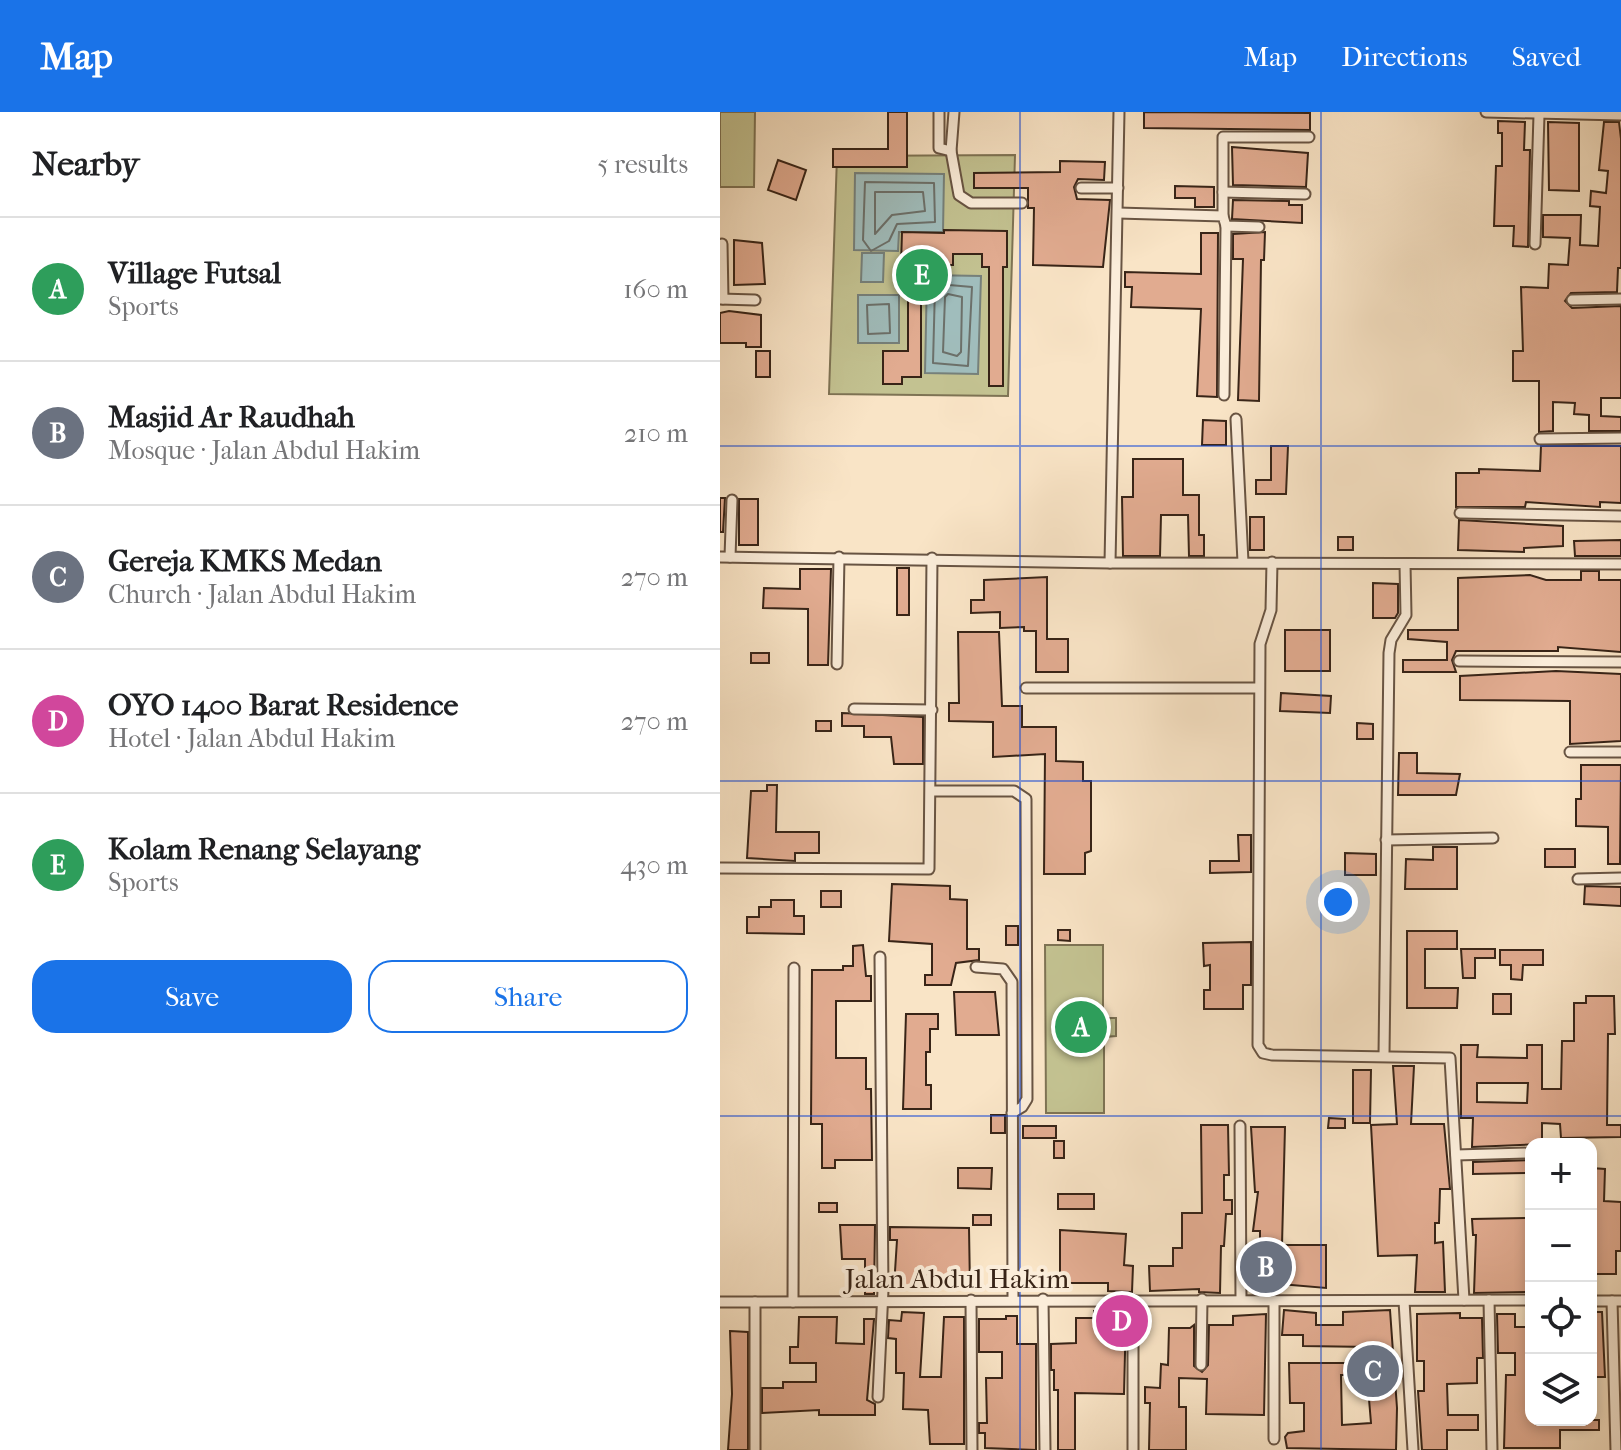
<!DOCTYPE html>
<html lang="en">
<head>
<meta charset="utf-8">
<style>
	:root { --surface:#fff; --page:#f2f2f2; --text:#202124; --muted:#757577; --line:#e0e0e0; --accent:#1a73e8 }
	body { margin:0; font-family:"IM FELL French Canon",serif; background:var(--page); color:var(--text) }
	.controls { position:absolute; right:24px; bottom:24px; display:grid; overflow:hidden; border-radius:16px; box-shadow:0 4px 12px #0003 }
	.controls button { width:72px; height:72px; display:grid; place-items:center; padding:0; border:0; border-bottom:2px solid var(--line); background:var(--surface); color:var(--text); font:40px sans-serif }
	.you { position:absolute; left:618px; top:790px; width:28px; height:28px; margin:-20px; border:6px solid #fff; border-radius:50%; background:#1a73e8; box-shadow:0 0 0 12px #1a73e833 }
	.badge { display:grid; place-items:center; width:52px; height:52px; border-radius:50%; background:var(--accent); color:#fff; font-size:26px; font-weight:700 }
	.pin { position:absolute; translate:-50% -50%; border:4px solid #fff; box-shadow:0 2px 8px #0006 }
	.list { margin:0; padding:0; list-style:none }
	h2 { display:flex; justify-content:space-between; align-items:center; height:104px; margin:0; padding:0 32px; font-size:34px }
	h2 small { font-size:26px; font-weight:400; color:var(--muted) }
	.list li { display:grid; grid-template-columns:52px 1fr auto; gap:24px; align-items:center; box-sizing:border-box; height:144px; padding:0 32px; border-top:2px solid var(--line) }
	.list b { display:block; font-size:30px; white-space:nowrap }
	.list p { margin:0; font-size:26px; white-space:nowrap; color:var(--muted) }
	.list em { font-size:26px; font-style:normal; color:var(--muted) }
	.actions { display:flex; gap:16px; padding:24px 32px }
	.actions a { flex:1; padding:18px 0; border:2px solid var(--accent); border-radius:24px; text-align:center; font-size:28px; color:var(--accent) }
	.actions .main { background:var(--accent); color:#fff }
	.icon { flex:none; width:44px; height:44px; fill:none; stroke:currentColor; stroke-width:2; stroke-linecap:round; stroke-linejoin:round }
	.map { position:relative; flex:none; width:901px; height:1338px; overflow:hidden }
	header { display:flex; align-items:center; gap:48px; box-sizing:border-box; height:112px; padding:0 40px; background:var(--accent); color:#fff }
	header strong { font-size:38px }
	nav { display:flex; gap:44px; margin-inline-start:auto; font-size:28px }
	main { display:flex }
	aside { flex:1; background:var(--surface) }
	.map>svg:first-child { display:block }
</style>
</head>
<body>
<header>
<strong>Map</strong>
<nav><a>Map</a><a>Directions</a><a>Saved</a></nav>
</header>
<main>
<aside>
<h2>Nearby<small>5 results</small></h2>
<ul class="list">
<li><span class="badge" style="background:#2e9e5b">A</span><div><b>Village Futsal</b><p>Sports</p></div><em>160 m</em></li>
<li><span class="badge" style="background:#6b7280">B</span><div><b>Masjid Ar Raudhah</b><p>Mosque · Jalan Abdul Hakim</p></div><em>210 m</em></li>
<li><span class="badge" style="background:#6b7280">C</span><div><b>Gereja KMKS Medan</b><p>Church · Jalan Abdul Hakim</p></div><em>270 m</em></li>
<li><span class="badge" style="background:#d1479c">D</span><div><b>OYO 1400 Barat Residence</b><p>Hotel · Jalan Abdul Hakim</p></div><em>270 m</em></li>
<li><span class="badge" style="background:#2e9e5b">E</span><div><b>Kolam Renang Selayang</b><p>Sports</p></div><em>430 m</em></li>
</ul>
<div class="actions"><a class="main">Save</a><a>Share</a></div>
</aside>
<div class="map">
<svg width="901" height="1338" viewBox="0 0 901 1338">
	<rect width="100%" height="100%" fill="#f9e4c6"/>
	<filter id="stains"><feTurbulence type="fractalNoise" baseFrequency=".0025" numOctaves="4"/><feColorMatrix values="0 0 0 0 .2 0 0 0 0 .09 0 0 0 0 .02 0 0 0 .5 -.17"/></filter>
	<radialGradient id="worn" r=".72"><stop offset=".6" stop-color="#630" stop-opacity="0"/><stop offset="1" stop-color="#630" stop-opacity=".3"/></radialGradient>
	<g fill="#c3c291" stroke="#7e7354" stroke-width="2">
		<path d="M0,0H35L34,75H0Z"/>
		<path d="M295,43L288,284L109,282L117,44Z"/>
		<path d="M325,833H383V906H396V924L384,925V1001H326Z"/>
	</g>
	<g fill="#a0bdbc" stroke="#76807a" stroke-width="2">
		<path d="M135,61L224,62L223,120H179L178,139L134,138Z"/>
		<path d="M142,141H164L163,170H141Z"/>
		<path d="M207,163L261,164L258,262L205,261Z"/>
		<rect x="138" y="183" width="41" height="48"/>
	</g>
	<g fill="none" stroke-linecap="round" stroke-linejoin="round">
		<g stroke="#6c706a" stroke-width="2">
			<path d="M145,70L214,71L215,110L177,112L169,129L151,139L143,128Z"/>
			<path d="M155,80H203L205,99L172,103L155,122Z"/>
			<path d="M218,172L252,175L248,254L213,251L215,175Z"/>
			<path d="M228,182L242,185L241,240L237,244L223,240L225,185Z"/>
			<path d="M169,192L170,221L148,222L147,193Z"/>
		</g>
	</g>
	<g fill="#e1ab90" stroke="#382417" stroke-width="2" fill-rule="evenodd">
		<path d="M168,0H187V55H113V37H168Z"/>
		<path d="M424,0L590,1V18L424,16Z"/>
		<path d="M778,9L805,10L804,38H810L808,135L793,134L794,114H774L776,54H782V21H778Z"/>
		<path d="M828,10L859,11V79L829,78Z"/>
		<path d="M884,10H899L901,27V156H898L897,180L851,181L845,189L852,196L901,194V286H881V304L901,305V319H869V303L854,302L855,291L833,290V319L819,320V269H793V239H803L801,175L828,176L829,152L848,153L850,126L823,125V103H861L860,133L878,134L880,95L870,94L871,79L886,81L888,59L879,58Z"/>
		<path d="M512,35L588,41L586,75L513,73Z"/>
		<path d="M58,48L86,58L76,88L48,78Z"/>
		<path d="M340,49L385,50L384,68L358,67L354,75L357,87L390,88L383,155L313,153L314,96H308V76H254V61L340,60Z"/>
		<path d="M455,74L494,75V95H475V86H455Z"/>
		<path d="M513,88L569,89V93H582V111L512,107Z"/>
		<path d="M224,118L287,119V155H283V274H269V155H262V142H233V153H181L182,120L224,121Z"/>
		<path d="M545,120L544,148H541L539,289L518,288L523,147H513V122Z"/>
		<path d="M481,121H498L497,285L477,284L481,197L411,195L412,175H405V160L481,162Z"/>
		<path d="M14,128L42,131L45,172L14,173Z"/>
		<path d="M188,171H201V265H182V272H163V239H188Z"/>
		<path d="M9,199L41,203V235H26V231H0V201Z"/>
		<rect x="36" y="239" width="14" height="26"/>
		<path d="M483,308L506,309V333H482Z"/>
		<path d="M551,334H568L566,382H536V368H551Z"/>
		<path d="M821,334H901V391L880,390V395L806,390L805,395H736V361H759V357L820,359Z"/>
		<path d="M413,347H463V383H479V423H484V444H469L468,403H441L440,444H403L402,385H413Z"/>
		<path d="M0,386H5L3,420H0Z"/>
		<rect x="19" y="387" width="19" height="46"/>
		<rect x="530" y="405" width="14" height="33"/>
		<path d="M739,408L843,414V434L804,436V440L738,438Z"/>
		<rect x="618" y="425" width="15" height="13"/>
		<path d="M901,428V444H855L854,429Z"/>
		<rect x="177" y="456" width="12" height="47"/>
		<path d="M80,457H111L108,553H88V497L43,496L44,476L80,477Z"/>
		<path d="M861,459H879V468H901V540L838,535V539H736L732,548L736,560H683V548H727V530L688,527V518H738V466L810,463L826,468H861Z"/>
		<path d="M327,465V527H348V560H316V519H304V515L280,516V500L251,501V488H264V468Z"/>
		<path d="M653,471L678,472V501L675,506H653Z"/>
		<rect x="565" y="518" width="45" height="41"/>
		<path d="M238,520H279L282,594H302V615H336V649L363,650V669H371V739L365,741V762H324L325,642L273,645V610L229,609V591H239Z"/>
		<rect x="31" y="541" width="18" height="10"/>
		<path d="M836,559L901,562V629L850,632V589L740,588V564Z"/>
		<path d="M561,581L611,584L610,601L560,599Z"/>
		<path d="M122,601L203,605V652H174L171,625H144V614H122Z"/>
		<rect x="96" y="609" width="15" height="10"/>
		<path d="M637,611L653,612V627H637Z"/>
		<path d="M679,641H697V661L740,662L736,683H678Z"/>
		<path d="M861,653H901L900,752H888V715L856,714V687H861Z"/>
		<path d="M47,673H57L56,720H99V741H75V749L27,746L31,679H47Z"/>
		<path d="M518,723H531V760L490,761V749H519Z"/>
		<path d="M713,735H737V777H685L686,747L713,748Z"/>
		<rect x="825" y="737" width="30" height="18"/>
		<path d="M625,741L656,742V763H625Z"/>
		<path d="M172,772L230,774V787L247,788V837H259V848L236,851L231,873H205V863H212V832L169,829Z"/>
		<path d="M865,774L901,775V794L864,792Z"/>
		<rect x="101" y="779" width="20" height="16"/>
		<path d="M51,788H74V804H84V822L27,821V805H39V795H51Z"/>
		<rect x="286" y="814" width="12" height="19"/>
		<path d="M338,818H350V829L338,828Z"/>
		<path d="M687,819H737V837H705V876H738L737,896H687Z"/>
		<path d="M531,830V873H523V897H484V878H490V853L484,854L483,831Z"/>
		<path d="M143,833L146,864H151V889H116V946H146V977H151L152,1048H115V1056H102V1012H91L92,858H123V854H133V834Z"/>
		<path d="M741,837H775V846H755V866H743Z"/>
		<path d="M780,838H823V853H803L802,868L791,867V853H780Z"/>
		<path d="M234,880H275L279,923H236Z"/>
		<rect x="773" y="882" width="18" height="20"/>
		<path d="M866,884H894L895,922H888L887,1013H901V1025L841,1026L840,1012L822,1011V1032L752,1035L753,1006H741V933H758L757,945L807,946V933H822V977H841L842,929H854V891H866ZM757,971H808L807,991L757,990Z"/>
		<path d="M186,902H218V917H210V940H206V973H211V997H183Z"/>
		<path d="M673,954H694L691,1012H724L730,1077H720L719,1111H715V1131L723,1130L725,1180H695L697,1143L658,1144L651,1013L677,1012Z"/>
		<path d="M633,958H651L650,1011H633Z"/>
		<rect x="271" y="1003" width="14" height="18"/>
		<path d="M609,1006L625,1007V1016H608Z"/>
		<path d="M481,1013H508L509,1063H504V1088H512V1102H506L504,1134H501L500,1181L479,1180V1177L430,1179L429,1154H453V1136H462V1101H482Z"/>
		<rect x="303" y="1014" width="33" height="12"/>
		<path d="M531,1015H565L562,1133H606V1176L560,1172L529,1161L540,1130V1119H533L538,1080H535Z"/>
		<rect x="334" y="1029" width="10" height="17"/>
		<path d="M810,1048V1061L753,1062V1050Z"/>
		<path d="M238,1056H272L271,1077L238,1076Z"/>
		<path d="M871,1056L885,1057L884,1089L901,1090V1139H896V1162H871Z"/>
		<rect x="338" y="1082" width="36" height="15"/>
		<rect x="99" y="1091" width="18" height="9"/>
		<rect x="253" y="1103" width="18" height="10"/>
		<path d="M811,1106V1180L754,1181L756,1123H753L752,1107Z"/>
		<path d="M120,1113H155L154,1182H145V1147H122Z"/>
		<path d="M170,1115L249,1116L250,1176L174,1175L177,1128H170Z"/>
		<path d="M340,1118L406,1122L404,1153L413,1154L412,1180L388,1179V1171H340Z"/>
		<path d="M564,1198L596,1201V1213H623V1200L670,1198L677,1296L676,1338L567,1336L565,1325L568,1321L584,1319V1291H570L569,1251H651V1235L583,1234V1223H562ZM621,1263H647L651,1311L622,1313Z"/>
		<path d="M374,1199L406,1200L404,1282L355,1281V1338H338V1278H334V1258H331V1232L356,1231V1206H374Z"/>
		<path d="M182,1200L204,1201L200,1265H221L224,1205H244V1332H210L208,1298L183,1297L184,1261H176V1227L168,1226L169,1208L181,1209Z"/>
		<path d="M871,1200H882L885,1265H872Z"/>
		<path d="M740,1201V1206H762L763,1246H757V1271L727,1272L728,1303H758V1318H727V1338H702L698,1279H704V1249H697V1202Z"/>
		<path d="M546,1202L544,1303L486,1302L487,1267L459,1266V1295H466V1338H429L430,1291H425V1275L440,1276L441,1252L448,1253L449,1216H470L474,1213V1254L482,1260L488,1253L489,1213H513V1204Z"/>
		<path d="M777,1202H795V1215H811V1308H879V1318H840V1336H784L786,1263H795V1241H778Z"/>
		<path d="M286,1204H297V1232H316V1338L265,1336V1321H259V1311H267L266,1266H282V1240H259V1207H286Z"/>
		<path d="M79,1205H117L116,1231L144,1232V1207H154L147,1288L155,1292V1303H99V1298L42,1301V1276H63V1270H96V1251H70V1235H78Z"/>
		<path d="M10,1219L28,1220V1338H8L12,1282Z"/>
	</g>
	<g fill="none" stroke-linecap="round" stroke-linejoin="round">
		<g stroke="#685443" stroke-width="13">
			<g id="street">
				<path d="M219,0V36L231,39"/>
				<path d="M234,0L231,39L239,83L251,91H302"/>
				<path d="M766,0L901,3"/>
				<path d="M361,76H398"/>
				<path d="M503,80L585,82"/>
				<path d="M398,101L503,104L506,114L539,115"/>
				<path d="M503,104V25H589"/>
				<path d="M2,132L3,187"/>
				<path d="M815,132L819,3"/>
				<path d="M0,187L35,188"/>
				<path d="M852,188L901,187"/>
				<path d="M504,283L506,114"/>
				<path d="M516,307L523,450"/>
				<path d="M820,327L901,326"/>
				<path d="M740,401L901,404"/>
				<path d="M0,445L390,451L901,452"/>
				<path d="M10,445L12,388"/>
				<path d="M552,450L551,498L540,532L538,933L543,941L552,943L730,946L744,1188"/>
				<path d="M390,451L399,0"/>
				<path d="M739,549L901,550"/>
				<path d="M117,552L119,445"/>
				<path d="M306,576H539"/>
				<path d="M134,597L212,598"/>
				<path d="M850,640H901"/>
				<path d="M212,679H294L306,687L307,987L302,995L292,1001"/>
				<path d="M666,728L773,726"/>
				<path d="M0,756L209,757L212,446"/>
				<path d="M858,767L901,766"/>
				<path d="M256,855L283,857L292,870L293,1187"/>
				<path d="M664,943L669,541L671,528L686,503L685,452"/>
				<path d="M520,1014L521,1187"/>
				<path d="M736,1043L810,1041"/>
				<path d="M323,1187L325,1338"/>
				<path d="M251,1188L252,1338"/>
				<path d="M769,1188L772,1338"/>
				<path d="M684,1189L693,1338"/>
				<path d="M871,1189H901"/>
				<path d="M892,1189L896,1338"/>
				<path d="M0,1190L811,1188"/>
				<path d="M73,1190L74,856"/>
				<path d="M481,1253L482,1187"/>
				<path d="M158,1285L163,1178L160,845"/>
				<path d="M554,1327V1189"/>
				<path d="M35,1338V1190"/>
				<path d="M413,1338V1188"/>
			</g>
		</g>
		<use href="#street" stroke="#fbedda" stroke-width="9"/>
	</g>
	<path fill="none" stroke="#1d4ed8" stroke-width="2" stroke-opacity="0.55" d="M300,0V1338M601,0V1338M0,334H901M0,669H901M0,1004H901"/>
	<g text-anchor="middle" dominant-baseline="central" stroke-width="8" stroke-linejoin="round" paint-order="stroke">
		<g font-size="28" fill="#382417" stroke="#fbedda">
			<text x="237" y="1166">Jalan Abdul Hakim</text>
		</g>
	</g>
	<rect width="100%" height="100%" filter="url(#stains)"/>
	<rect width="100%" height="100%" fill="url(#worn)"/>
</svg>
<div class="controls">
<button>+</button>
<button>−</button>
<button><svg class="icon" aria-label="locate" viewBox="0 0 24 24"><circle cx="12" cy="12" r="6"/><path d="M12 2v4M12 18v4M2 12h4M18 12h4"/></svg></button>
<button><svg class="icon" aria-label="layers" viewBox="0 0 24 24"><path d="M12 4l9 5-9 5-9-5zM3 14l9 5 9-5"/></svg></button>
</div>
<div class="you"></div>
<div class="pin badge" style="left:361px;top:915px;background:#2e9e5b">A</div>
<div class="pin badge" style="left:546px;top:1155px;background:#6b7280">B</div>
<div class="pin badge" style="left:653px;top:1259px;background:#6b7280">C</div>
<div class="pin badge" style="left:402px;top:1209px;background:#d1479c">D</div>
<div class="pin badge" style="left:202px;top:163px;background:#2e9e5b">E</div>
</div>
</main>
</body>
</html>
